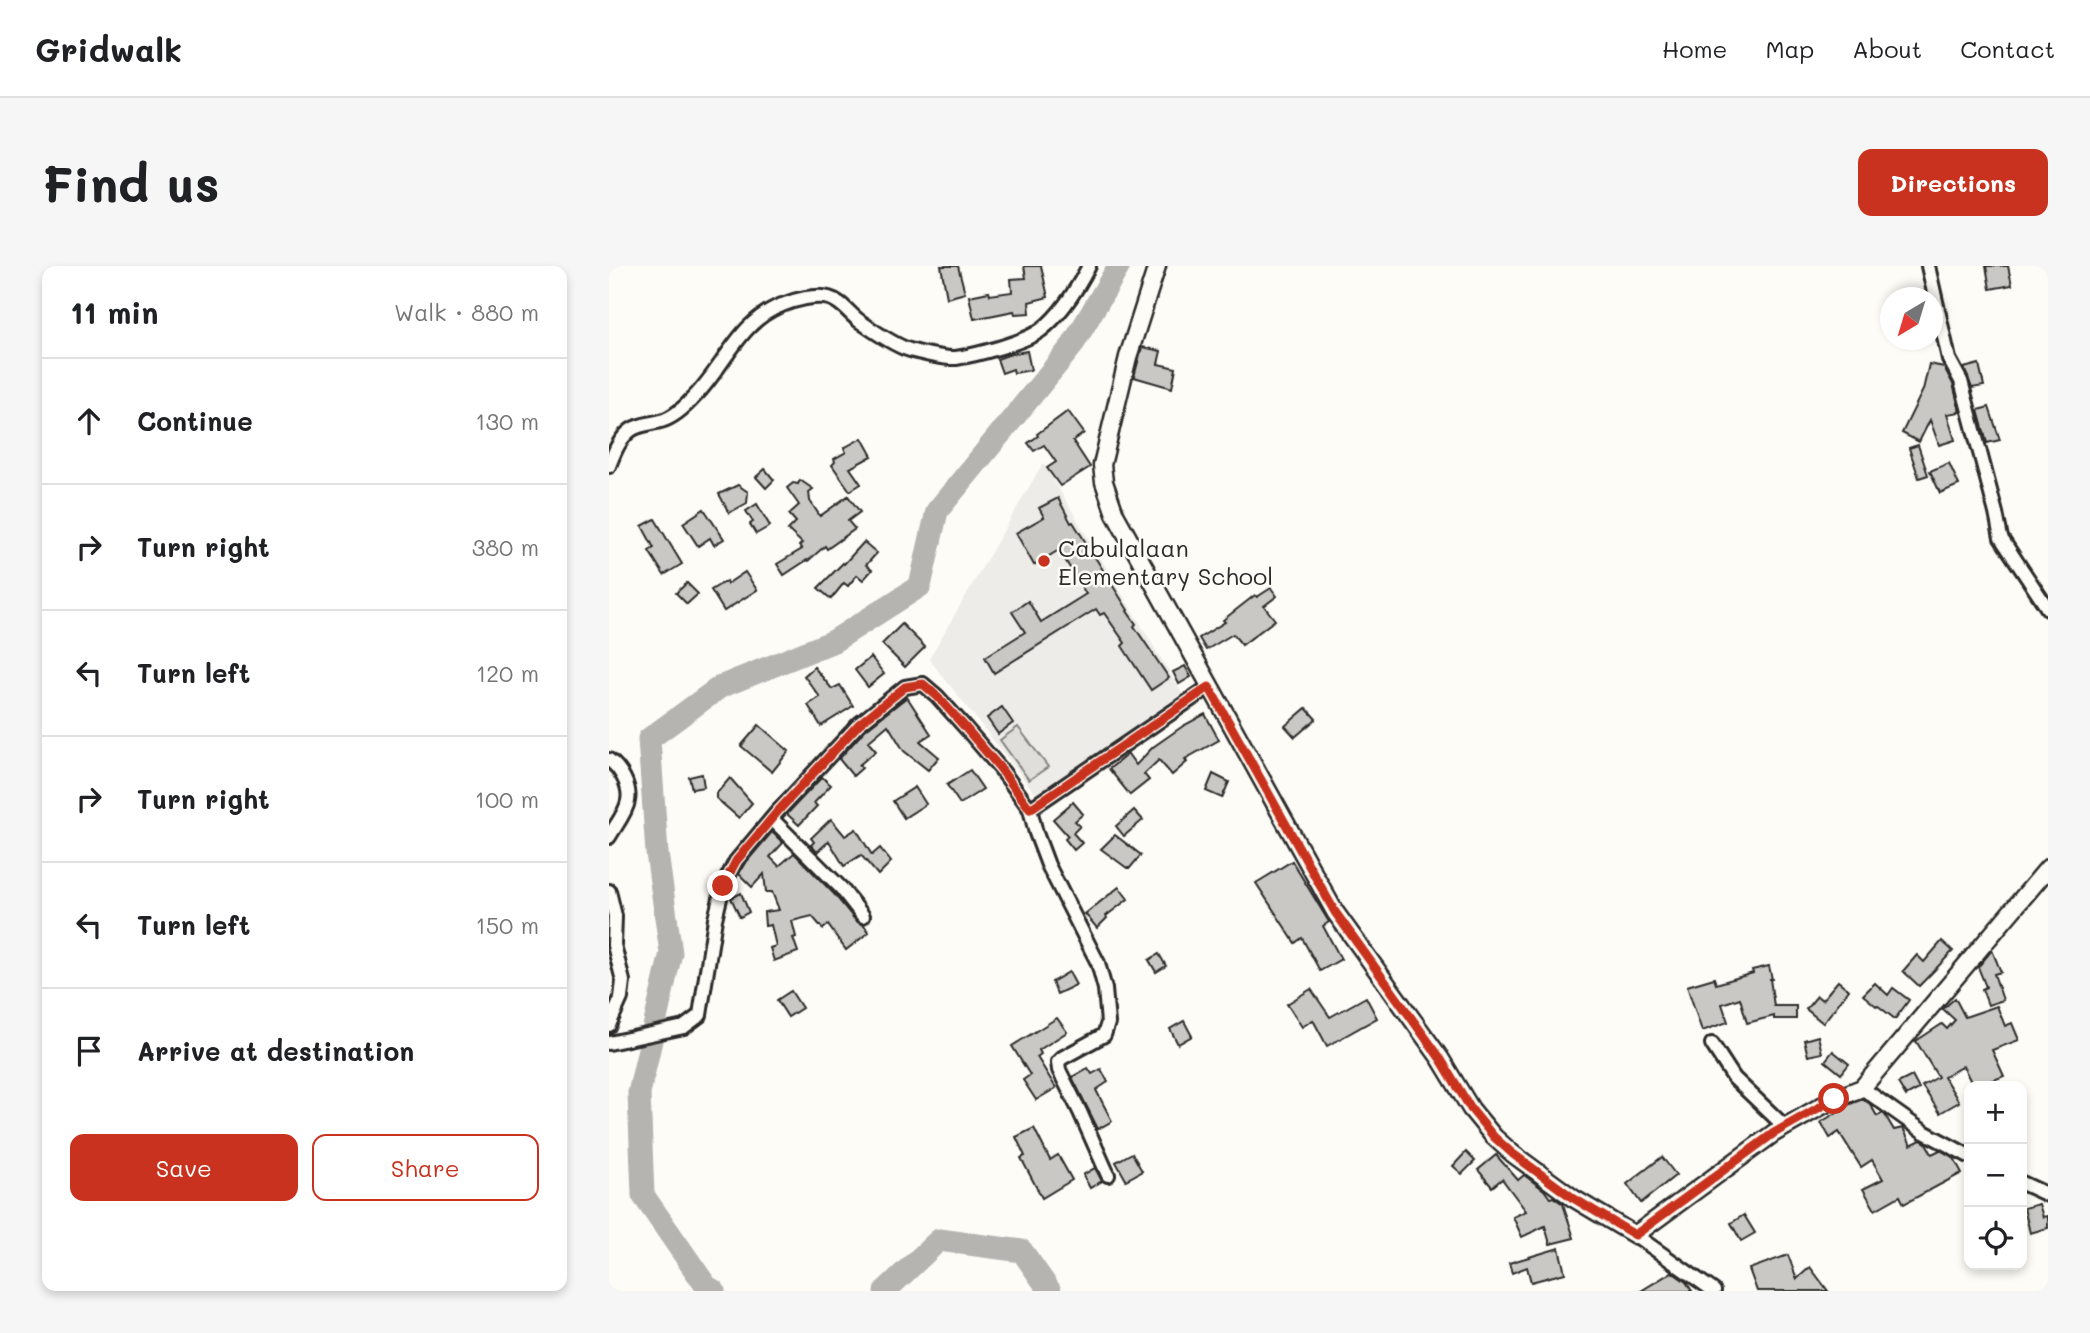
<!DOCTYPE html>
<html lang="en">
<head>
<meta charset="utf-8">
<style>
	:root { --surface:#fff; --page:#f6f6f6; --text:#202124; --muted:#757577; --line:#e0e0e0; --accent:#c8321e }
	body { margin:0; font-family:Mali,sans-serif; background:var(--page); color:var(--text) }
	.controls { position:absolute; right:21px; bottom:21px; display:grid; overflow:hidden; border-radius:14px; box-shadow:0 4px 10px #0003 }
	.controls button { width:63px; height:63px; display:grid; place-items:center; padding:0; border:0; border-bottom:2px solid var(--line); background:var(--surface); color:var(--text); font:35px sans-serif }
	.compass { position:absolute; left:1271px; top:21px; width:63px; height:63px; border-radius:50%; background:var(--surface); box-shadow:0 4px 10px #0003; rotate:218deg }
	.stop { position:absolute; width:21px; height:21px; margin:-16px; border:5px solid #c8321e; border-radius:50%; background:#fff }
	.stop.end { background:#c8321e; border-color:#fff; box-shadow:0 2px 7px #0008 }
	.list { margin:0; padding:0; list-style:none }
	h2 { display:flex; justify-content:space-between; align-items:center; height:91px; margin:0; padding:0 28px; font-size:30px }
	h2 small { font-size:23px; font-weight:400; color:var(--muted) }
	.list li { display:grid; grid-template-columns:46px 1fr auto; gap:21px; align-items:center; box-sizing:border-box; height:126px; padding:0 28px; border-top:2px solid var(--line) }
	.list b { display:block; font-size:26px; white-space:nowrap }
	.list em { font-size:23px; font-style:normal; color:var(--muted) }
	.actions { display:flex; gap:14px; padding:21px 28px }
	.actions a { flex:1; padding:16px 0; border:2px solid var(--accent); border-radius:14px; text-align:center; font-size:24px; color:var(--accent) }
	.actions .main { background:var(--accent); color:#fff }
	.icon { flex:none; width:38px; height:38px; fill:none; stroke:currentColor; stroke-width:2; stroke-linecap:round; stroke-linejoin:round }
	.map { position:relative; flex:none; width:1439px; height:1025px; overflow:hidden; border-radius:14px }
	header { display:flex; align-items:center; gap:42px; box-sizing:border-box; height:98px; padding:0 35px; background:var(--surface); border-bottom:2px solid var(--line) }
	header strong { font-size:33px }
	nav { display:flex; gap:38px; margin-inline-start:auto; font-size:24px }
	.intro { display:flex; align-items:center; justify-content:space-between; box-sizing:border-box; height:168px; padding:0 42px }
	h1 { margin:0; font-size:49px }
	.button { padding:18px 32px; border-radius:14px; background:var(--accent); color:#fff; font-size:24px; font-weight:700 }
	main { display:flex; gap:42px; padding:0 42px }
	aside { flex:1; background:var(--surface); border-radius:14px; box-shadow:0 4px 10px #0003 }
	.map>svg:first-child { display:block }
</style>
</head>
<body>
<header>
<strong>Gridwalk</strong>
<nav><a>Home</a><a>Map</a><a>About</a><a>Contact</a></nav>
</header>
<div class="intro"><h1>Find us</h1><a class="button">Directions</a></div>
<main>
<aside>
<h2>11 min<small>Walk · 880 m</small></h2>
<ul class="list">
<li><svg class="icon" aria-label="ahead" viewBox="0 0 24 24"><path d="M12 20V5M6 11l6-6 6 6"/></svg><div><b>Continue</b></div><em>130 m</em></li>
<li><svg class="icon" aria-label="right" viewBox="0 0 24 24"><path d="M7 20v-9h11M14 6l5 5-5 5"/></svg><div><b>Turn right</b></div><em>380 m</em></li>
<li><svg class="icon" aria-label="left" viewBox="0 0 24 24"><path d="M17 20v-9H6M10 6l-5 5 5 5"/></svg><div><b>Turn left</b></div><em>120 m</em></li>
<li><svg class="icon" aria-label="right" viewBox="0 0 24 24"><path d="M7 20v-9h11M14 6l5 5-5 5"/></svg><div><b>Turn right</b></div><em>100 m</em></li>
<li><svg class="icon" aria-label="left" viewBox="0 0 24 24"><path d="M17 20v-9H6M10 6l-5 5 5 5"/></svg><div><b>Turn left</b></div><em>150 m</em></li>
<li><svg class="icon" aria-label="arrive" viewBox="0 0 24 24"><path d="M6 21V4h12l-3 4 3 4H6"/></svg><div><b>Arrive at destination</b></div></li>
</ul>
<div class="actions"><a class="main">Save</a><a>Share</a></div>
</aside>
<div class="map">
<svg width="1439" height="1025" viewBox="0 0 1439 1025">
	<rect width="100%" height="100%" fill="#fdfcf7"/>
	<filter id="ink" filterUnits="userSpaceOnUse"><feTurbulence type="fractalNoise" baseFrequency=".0143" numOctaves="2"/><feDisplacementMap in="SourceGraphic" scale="14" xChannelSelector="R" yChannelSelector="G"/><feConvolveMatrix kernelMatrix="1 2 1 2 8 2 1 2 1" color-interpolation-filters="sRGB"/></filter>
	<g filter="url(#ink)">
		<path fill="#edece8" d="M434,197L573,427L429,531L320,393Z"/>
		<path fill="#dfdeda" stroke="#858482" stroke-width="2" d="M409,461L439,501L420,514L391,474Z"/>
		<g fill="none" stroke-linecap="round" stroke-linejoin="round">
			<g stroke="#b5b4b1" stroke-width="23">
				<path d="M105,1025L97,1020L34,929L30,827L62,687L48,587L40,473L111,421L225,375L311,320L328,245L463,80L510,0"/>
				<path d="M276,1025L330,974L413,985L441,1025"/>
			</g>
		</g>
		<g fill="#c9c8c4" stroke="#2b2b2b" stroke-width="2">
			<path d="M332,0H349L356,27L338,32Z"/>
			<path d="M415,0H432L439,31L420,36L421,47L406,48L405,45L365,53L360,30L380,26L381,29L403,26L402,13L417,12Z"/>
			<path d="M1377,0H1399L1403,19L1381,23Z"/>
			<path d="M533,81L552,85L549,98L567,102L563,122L525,111Z"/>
			<path d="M418,85L422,104L405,107L404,103L393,107L388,93L402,88Z"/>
			<path d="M1320,98L1335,101L1344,118L1351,146L1338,148L1346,174L1330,179L1321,154L1310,176L1293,167L1314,124Z"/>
			<path d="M1370,98L1375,120L1363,122L1355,102Z"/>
			<path d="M1380,141L1391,174L1378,177L1369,144Z"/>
			<path d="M459,145L475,167L464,175L481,201L451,220L438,202L447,196L435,179L425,185L419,177L429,170L428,168Z"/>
			<path d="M253,172L263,190L241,202L252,218L241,225L223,199L226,196L225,193L237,186L235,182Z"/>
			<path d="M1309,179L1319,209L1310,212L1300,182Z"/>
			<path d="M1340,197L1350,219L1331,227L1321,205Z"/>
			<path d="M156,203L165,214L157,222L147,211Z"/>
			<path d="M191,214L204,223L200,226L201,235L211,250L239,230L251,246L239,255L246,263L218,283L216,280L199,295L198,294L175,309L168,298L193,283L190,280L193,277L179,264L187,256L180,248L190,239L178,222L184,217L189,218Z"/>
			<path d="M129,219L139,226L138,237L120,247L110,228Z"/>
			<path d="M449,232L462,257L464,256L519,344L518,345L527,358L525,360L560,412L542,424L513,380L516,377L495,347L491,349L487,343L385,407L376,391L416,366L403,346L419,335L432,356L477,328L450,284L425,299L407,267L435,251L430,242Z"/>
			<path d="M148,238L161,260L147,268L141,258L144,256L137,245Z"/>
			<path d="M95,243L115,273L105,279L101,272L89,280L74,257Z"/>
			<path d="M46,253L73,298L55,309L40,285L45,282L33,260Z"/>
			<path d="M255,276L268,287L257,299L263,304L254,314L248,309L239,320L235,317L222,333L209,322L234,297L235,298Z"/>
			<path d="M136,306L148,324L115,345L102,324L117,315L118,318Z"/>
			<path d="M78,317L89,328L78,338L67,327Z"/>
			<path d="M662,322L668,330L655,340L666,354L633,379L624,368L597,384L590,372L616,356L614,354L646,329L648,331Z"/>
			<path d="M293,358L316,381L296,401L273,378Z"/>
			<path d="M262,391L275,408L259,421L246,404Z"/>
			<path d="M576,400L582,411L570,418L564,406Z"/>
			<path d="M205,401L223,423L231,419L244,440L212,460L199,439L211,431L195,410Z"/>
			<path d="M298,431L322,468L311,475L330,491L319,504L295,485L279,459L259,476L267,485L250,499L253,502L244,510L230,493L256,464Z"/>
			<path d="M393,441L404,457L389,468L378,452Z"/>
			<path d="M697,442L707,453L686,471L676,460Z"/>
			<path d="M596,448L610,474L576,493L578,496L563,509L550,494L535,508L540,514L521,529L500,503L519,488L527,499L544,481L574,460Z"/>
			<path d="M150,459L180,485L163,506L132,480Z"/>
			<path d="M361,504L374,523L351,538L338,519Z"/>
			<path d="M93,508L95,521L83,523L80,511Z"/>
			<path d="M604,508L620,516L613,532L597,525Z"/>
			<path d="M213,511L222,519L205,537L208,540L190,559L178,548Z"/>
			<path d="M121,512L143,537L130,552L107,532V528Z"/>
			<path d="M306,521L317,538L295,552L284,535Z"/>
			<path d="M464,536L474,548L466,555L471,560L464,567L473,577L465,584L456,573L459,570L444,553Z"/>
			<path d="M525,544L534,554L515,570L507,560Z"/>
			<path d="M222,553L236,570L247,563L263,589L271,582L282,596L269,609L252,589L235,600L220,575L208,586L202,579L205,576L202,572Z"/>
			<path d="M163,566L174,577L161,591L170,600L185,587L225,628L247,655L255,659L260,666L237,684L219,659L214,663L203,650L183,655L187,671L184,672L189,686L165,695L161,682L167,680L162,659L156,660L155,646L170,644L163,626H157L155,608L143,621L130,608L134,600Z"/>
			<path d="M506,569L532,589L521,602H518L492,583Z"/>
			<path d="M683,595L720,656L714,660L732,693L711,705L693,672L686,677L647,617Z"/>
			<path d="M510,621L519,633L497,650L498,652L488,662L476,648Z"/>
			<path d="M132,627L140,646L131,651L122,632Z"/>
			<path d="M1333,675L1344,685L1310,720L1294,705L1308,689L1315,696Z"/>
			<path d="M1383,684L1392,706L1385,708L1394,734L1379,739L1373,723L1377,721L1369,701Z"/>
			<path d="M550,688L557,700L547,706L540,694Z"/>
			<path d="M1160,700L1163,713H1161L1165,740H1187V753H1165V750L1138,757L1131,732L1113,738L1119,756L1093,765L1078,720L1105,712L1107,718L1144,707L1143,704Z"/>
			<path d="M460,706L467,719L448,728L443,716Z"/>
			<path d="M1229,715L1240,724L1214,757L1197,743L1208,730L1213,734Z"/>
			<path d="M1266,717L1279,729L1284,722L1300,734L1286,753L1268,739L1267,740L1254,729Z"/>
			<path d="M702,723L721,751L757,731L768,752L718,780L704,754L693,761L678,738Z"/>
			<path d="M182,725L193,742L179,751L168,734Z"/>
			<path d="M1346,732L1356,751L1388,740L1396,760L1403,757L1410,774L1383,784L1395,810L1377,817L1378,820H1364L1354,800L1335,811L1350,836L1331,847L1313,820L1329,811L1307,775L1333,758L1338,763L1346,754L1334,743Z"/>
			<path d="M448,752L458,766L430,784L432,788L428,791L447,822L427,834L414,814L421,809L403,780Z"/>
			<path d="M575,755L583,770L569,778L561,763Z"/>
			<path d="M1209,770L1213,787L1199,790L1195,774Z"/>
			<path d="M1224,785L1240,798L1232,808L1216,795Z"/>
			<path d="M479,802L483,808L492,803L499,816L487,824L503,855L489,863L463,811Z"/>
			<path d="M1303,810L1310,823L1297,830L1289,817Z"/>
			<path d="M1254,833L1261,838L1268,850L1273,847L1276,849L1285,864L1294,862L1302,879L1312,874L1317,877L1323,888L1331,884L1345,892L1353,907L1295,938L1291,930L1266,944L1254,923L1274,913L1263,894L1252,901L1230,866L1221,872L1212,856L1232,844L1231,842Z"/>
			<path d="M425,862L441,894L449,889L463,914L433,932L412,892L416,890L407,871Z"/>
			<path d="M857,886L866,895L853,908L844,900Z"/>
			<path d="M523,887L533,905L517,914L507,896Z"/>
			<path d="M887,889L909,914L915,909L935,924L941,932L944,931L954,938L965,972L941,978L936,960L913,971L904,951L917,945L893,913L883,921L869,904Z"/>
			<path d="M1053,891L1067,909L1032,937L1018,918Z"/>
			<path d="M486,902L493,915L481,922L474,909Z"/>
			<path d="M1430,938L1434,951L1439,950V962L1421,967L1415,942Z"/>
			<path d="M1135,949L1146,967L1132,975L1122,957Z"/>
			<path d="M950,982L956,1007L922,1016L918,1001L903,1007L900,997Z"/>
			<path d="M1179,989L1188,1013L1201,1001L1219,1025H1148L1140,1003Z"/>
			<path d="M1063,1006L1077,1016L1083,1025H1032Z"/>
		</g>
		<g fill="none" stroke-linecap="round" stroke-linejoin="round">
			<g stroke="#2b2b2b" stroke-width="18">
				<g id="minor">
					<path d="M1319,0L1340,93L1352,115L1387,247L1392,272L1439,343"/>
					<path d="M0,200C5,187 10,173 22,164C30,158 42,158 52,155C66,151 77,140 86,130C115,101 131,54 173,39C185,34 207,28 220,32C232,35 240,47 249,54C263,64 279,75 295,82C305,86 336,93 347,92C367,89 417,76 432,64C453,48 468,23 480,0"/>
					<path d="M0,494C11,502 22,520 19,535C17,547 6,560 0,571"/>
					<path d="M421,543L427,567L439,599L489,697L496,723L499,757L495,769L453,792L449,796L450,804L471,846L499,909"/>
					<path d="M163,553L232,622L254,650"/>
					<path d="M0,625L6,650L5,679L14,715L12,732L0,759"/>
					<path d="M0,777L75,761L91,749L106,653L114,620L127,595L169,545L250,458L296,421L314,418L328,430L355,460L391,502L421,543L600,421"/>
					<path d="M1103,778L1125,812L1175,860"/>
					<path d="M1253,822L1315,866L1360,890"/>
					<path d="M1413,917L1439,929"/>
					<path d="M1026,969L1105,1025"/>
				</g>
			</g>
			<g stroke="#2b2b2b" stroke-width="21">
				<path id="tertiary" d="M548,0L519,91L493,199L495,216L506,248L726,646L831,792L862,843L885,871L904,888L964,932L1026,969L1165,867L1225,833L1253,822L1439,602"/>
			</g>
			<use href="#minor" stroke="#fdfcf7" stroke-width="12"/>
			<use href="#tertiary" stroke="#fdfcf7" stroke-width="16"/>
		</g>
	</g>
	<g fill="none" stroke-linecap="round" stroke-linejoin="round" filter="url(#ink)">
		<path stroke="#c8321e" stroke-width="9" d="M114,620L127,595L169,545L250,458L296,421L314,418L328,430L355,460L391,502L421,543L600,421L726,646L831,792L862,843L885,871L904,888L964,932L1026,969L1165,867L1225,833"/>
	</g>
	<circle fill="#c8321e" stroke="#fdfcf7" stroke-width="2.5" cx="435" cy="295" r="7"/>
	<g text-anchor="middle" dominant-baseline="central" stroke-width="5" stroke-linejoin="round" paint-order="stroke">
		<g font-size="24" fill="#2b2b2b" stroke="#fdfcf7" text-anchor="start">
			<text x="449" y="281">Cabulalaan<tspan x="449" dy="28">Elementary School</tspan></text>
		</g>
	</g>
</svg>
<div class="controls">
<button>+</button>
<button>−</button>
<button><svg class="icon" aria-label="locate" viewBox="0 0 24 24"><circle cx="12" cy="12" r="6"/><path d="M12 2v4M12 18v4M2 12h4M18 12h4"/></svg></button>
</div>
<svg class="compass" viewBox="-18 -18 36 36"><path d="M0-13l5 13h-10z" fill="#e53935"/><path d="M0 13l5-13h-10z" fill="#757577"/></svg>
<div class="stop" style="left:1225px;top:833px"></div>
<div class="stop end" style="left:114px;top:620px"></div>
</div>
</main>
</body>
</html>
